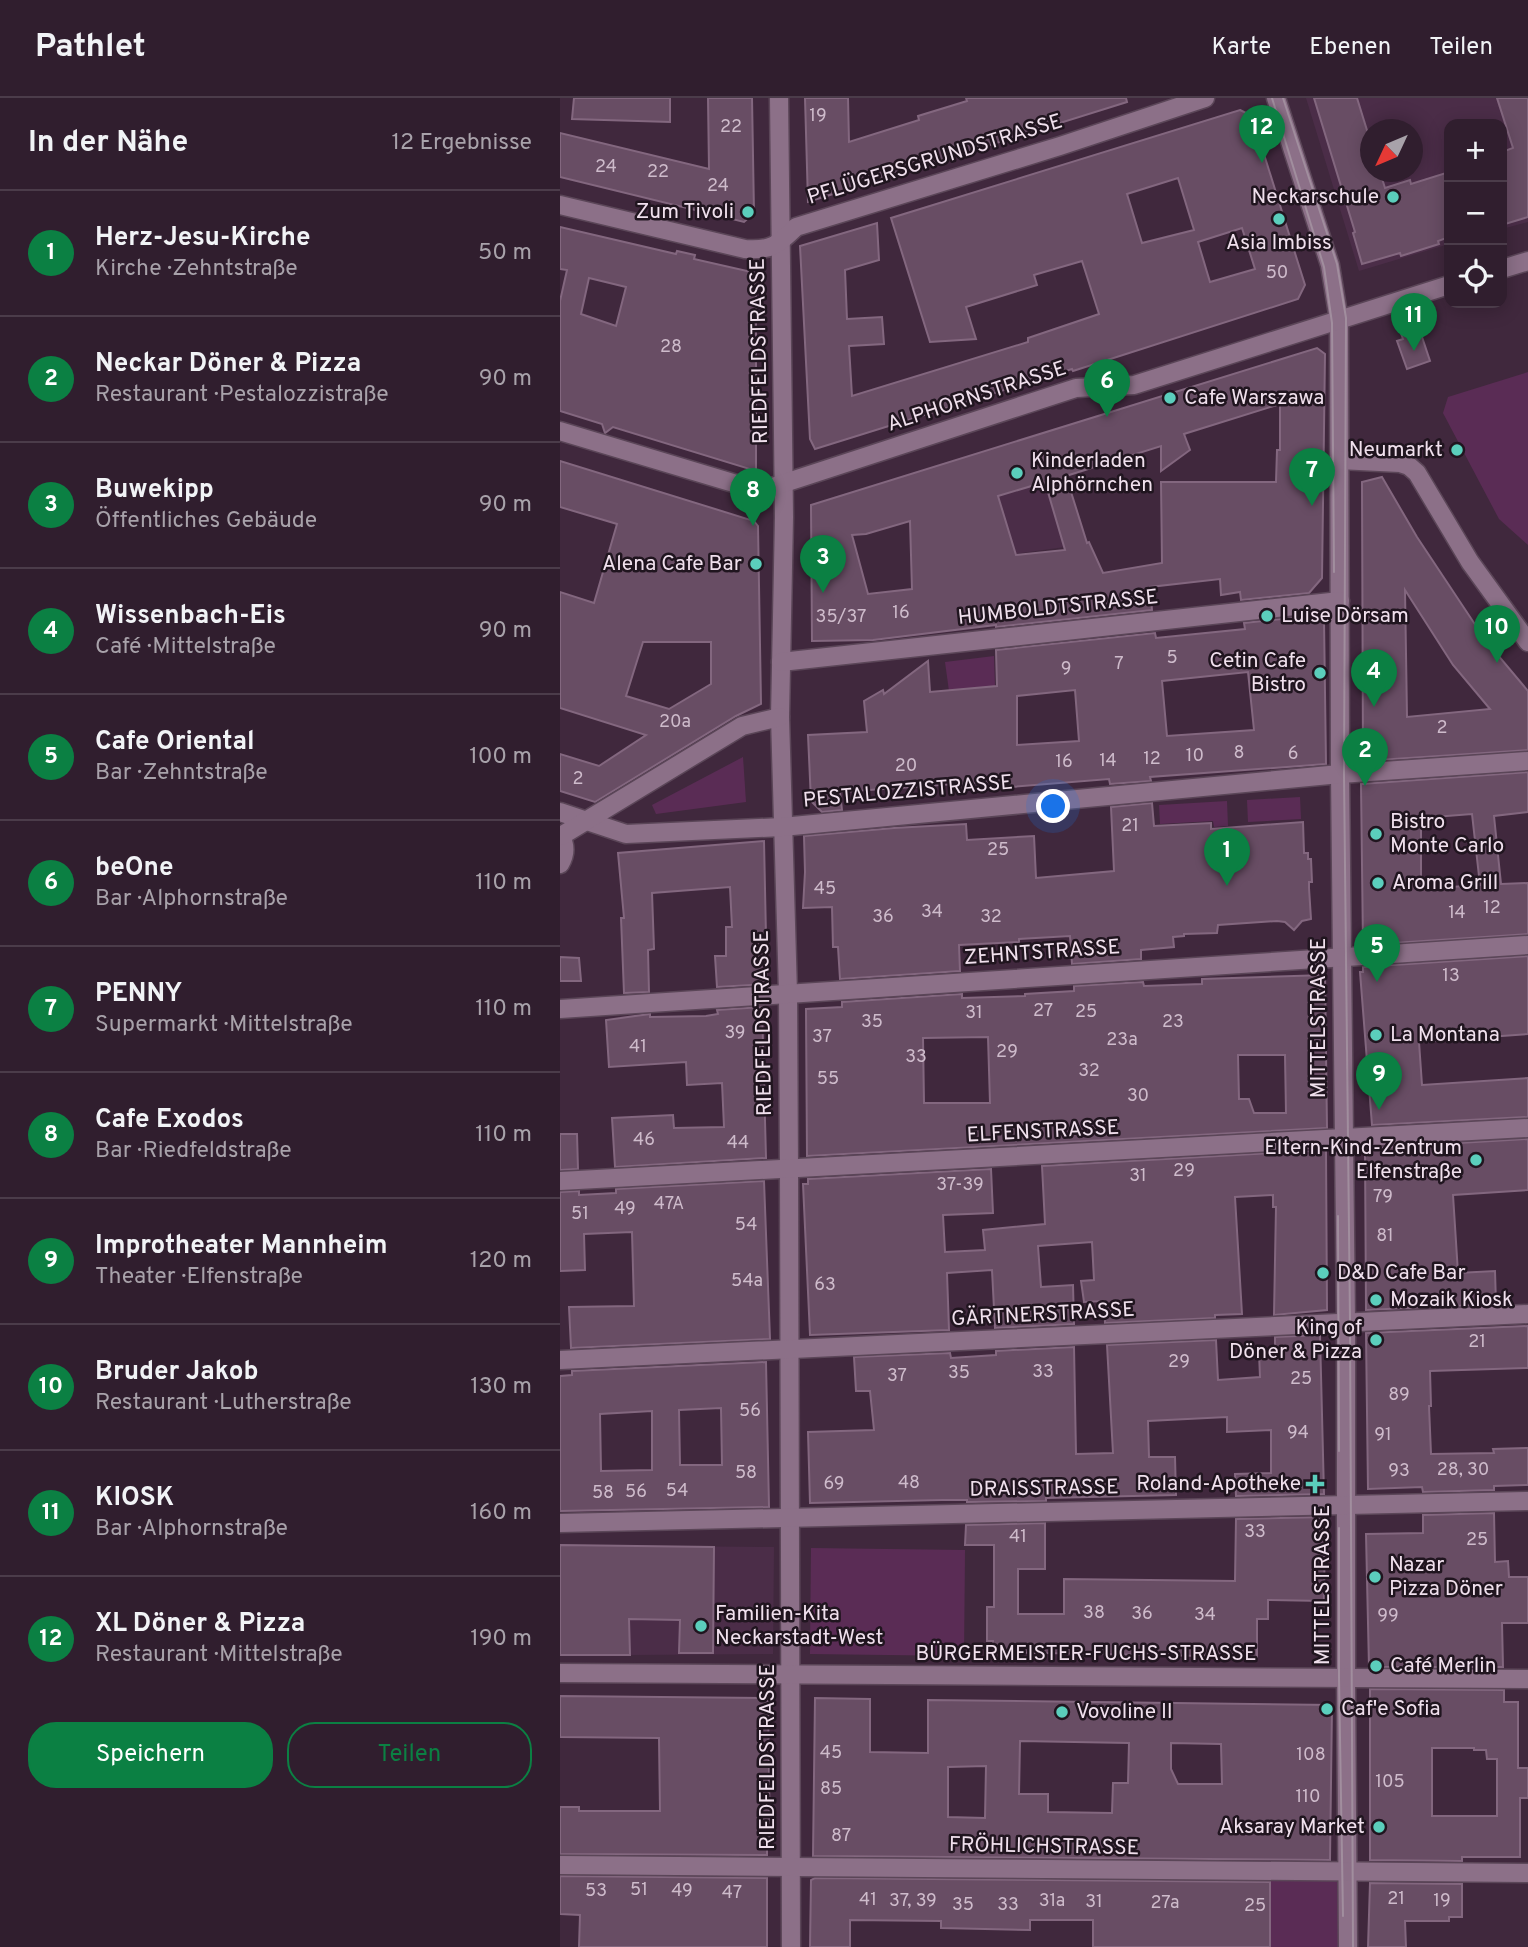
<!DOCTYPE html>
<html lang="de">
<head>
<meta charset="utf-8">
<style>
	:root { --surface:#301e2e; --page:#382736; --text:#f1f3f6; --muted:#a8a2aa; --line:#4b3c4a; --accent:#0b8043 }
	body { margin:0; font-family:Overpass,sans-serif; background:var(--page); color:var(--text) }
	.controls { position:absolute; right:21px; top:21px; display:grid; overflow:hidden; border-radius:14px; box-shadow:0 4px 18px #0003 }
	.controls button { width:63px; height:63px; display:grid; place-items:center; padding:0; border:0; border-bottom:2px solid var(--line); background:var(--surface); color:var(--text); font:35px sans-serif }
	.compass { position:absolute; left:800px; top:21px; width:63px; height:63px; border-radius:50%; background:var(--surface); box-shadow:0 4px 18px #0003; rotate:226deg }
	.you { position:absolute; left:494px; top:709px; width:24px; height:24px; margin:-18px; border:5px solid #fff; border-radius:50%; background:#1a73e8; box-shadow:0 0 0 10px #1a73e833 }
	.badge { display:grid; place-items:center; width:46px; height:46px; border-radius:50%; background:var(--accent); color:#fff; font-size:23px; font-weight:700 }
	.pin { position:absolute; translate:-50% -58px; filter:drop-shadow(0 2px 4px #0008) }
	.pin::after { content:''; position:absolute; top:37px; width:24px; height:21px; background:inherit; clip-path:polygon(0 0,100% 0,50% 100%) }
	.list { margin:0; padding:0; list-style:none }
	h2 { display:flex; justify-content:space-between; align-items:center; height:91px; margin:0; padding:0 28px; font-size:30px }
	h2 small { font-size:23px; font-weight:400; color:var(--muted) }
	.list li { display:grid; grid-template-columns:46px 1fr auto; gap:21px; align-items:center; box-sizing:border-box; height:126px; padding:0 28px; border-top:2px solid var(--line) }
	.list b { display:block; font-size:26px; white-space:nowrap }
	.list p { margin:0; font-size:23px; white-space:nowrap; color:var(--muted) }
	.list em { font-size:23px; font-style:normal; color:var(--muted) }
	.actions { display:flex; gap:14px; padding:21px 28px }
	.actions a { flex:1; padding:16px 0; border:2px solid var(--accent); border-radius:28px; text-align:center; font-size:24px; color:var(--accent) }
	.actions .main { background:var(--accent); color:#fff }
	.icon { flex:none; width:38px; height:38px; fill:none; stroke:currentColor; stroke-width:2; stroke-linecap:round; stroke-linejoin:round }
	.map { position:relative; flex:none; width:968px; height:1849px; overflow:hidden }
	header { display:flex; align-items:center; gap:42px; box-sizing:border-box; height:98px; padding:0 35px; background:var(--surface); border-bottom:2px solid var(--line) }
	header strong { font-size:33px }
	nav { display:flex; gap:38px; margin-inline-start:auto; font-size:24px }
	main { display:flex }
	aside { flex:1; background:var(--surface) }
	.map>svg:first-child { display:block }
</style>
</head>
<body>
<header>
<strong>Pathlet</strong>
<nav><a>Karte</a><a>Ebenen</a><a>Teilen</a></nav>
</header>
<main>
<aside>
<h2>In der Nähe<small>12 Ergebnisse</small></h2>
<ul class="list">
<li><span class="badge">1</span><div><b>Herz-Jesu-Kirche</b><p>Kirche · Zehntstraße</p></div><em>50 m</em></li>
<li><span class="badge">2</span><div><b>Neckar Döner &amp; Pizza</b><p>Restaurant · Pestalozzistraße</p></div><em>90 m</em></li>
<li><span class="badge">3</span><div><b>Buwekipp</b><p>Öffentliches Gebäude</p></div><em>90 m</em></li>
<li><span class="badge">4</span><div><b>Wissenbach-Eis</b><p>Café · Mittelstraße</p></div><em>90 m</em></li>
<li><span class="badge">5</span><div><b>Cafe Oriental</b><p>Bar · Zehntstraße</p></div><em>100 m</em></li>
<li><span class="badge">6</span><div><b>beOne</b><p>Bar · Alphornstraße</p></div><em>110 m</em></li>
<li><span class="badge">7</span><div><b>PENNY</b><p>Supermarkt · Mittelstraße</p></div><em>110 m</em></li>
<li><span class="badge">8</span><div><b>Cafe Exodos</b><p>Bar · Riedfeldstraße</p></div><em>110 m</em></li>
<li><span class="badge">9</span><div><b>Improtheater Mannheim</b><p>Theater · Elfenstraße</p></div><em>120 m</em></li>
<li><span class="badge">10</span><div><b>Bruder Jakob</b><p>Restaurant · Lutherstraße</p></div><em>130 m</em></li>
<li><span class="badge">11</span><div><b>KIOSK</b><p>Bar · Alphornstraße</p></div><em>160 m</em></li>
<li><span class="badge">12</span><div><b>XL Döner &amp; Pizza</b><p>Restaurant · Mittelstraße</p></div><em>190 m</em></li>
</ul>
<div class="actions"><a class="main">Speichern</a><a>Teilen</a></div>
</aside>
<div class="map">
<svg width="968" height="1849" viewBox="0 0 968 1849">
	<rect width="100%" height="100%" fill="#40283d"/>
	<g fill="#4b2d48" fill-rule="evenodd">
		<path d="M746,0H968V124L942,131V26H889V146L799,173ZM810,32H852V74H810Z"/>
		<path d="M470,339L505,449L455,456L426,353Z"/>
		<path d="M0,1447L214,1449L213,1556L70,1557L69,1500L0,1499Z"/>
	</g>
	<g fill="#5a2c55">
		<path d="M968,274V447L939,421L883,315L888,299Z"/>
		<path d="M434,558L435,588L389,593L385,564Z"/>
		<path d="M183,659L186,704L96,716L92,707Z"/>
		<path d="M740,699L741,721L688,724L687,702Z"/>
		<path d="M667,703L668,728L654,729L653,723L600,726L599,707Z"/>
		<path d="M251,1450L405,1452L404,1558L250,1556Z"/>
		<path d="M711,1779L780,1780L781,1849H711Z"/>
	</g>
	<g fill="#684d64" stroke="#83677f" stroke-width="2" fill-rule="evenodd">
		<path d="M14,0H110V24L12,21Z"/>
		<path d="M148,0H192L194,115L184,124L0,79V35L149,71Z"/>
		<path d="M245,0H288L289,44L359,22L358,18L407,3L406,0H566L567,4L248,104Z"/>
		<path d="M754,0H797L810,42V74H820L825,90L850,82L851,86L889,74V139L878,143L879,146L841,158L840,155L802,166L793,135L795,134Z"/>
		<path d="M937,0H968V119L942,127V54L953,50Z"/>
		<path d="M680,12L692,18L745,187L738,201L513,273L512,271L255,351L250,341L240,148L317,125L319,162L285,172L287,221L322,219L324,246L289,248L292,298L468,244V240L539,216L522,163L474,177L477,187L406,209L416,241L370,244L331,120ZM618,80L634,132L582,145L567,96ZM682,130L695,171L650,184L638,144Z"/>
		<path d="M0,129L116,156L117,153L135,157L134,161L196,175V373L53,329L45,335L42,326L0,313V203L7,172L0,171ZM29,180L66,189L56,228L21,216Z"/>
		<path d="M855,218L870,263L847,271L837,243L843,241L837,224Z"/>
		<path d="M757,250L765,256L762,480L749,495L681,502L680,494L661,497L660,481L590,489L592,512L436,529V527L313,542L252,543L251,407ZM720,306V352H717L716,384H601L602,465L543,475L529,444L527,445L506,378L601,348V373L630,352L624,336ZM485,384L505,452L456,457L438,398ZM350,423L352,491L308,496L292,437L306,436Z"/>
		<path d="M0,363L194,423L198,428L201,606L176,618L35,704L0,693V656L39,668L86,637L0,610V494L34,505L57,426L0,409ZM83,544H151V586L109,611L66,598Z"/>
		<path d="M822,379L857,439L926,543L968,593V652L803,663L802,384ZM845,492L893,567L930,611L847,619Z"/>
		<path d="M759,517L764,522L766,666L590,679L591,683L550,686L549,681L439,690V683L280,694L282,712L262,714L251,703L248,637L307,634L304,603L323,592L324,596L368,563L370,594L437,588L436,552L595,535L596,540L685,531L684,525ZM688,574L694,632L607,638L602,583ZM515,592L519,643L457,647V598Z"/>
		<path d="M968,674V714L934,718L941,786L968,785V836L803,847L801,686ZM912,716L920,787L861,791V720Z"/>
		<path d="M592,705L594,728L651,725V731L743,724L744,755H748V761H751L752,784H749V790L751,821L742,823L734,832L725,824L717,823L658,827L657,835L624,836V838L613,839L614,849L581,852V861L512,866L510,838L459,841V844L399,847L400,873L280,881L278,849H273L272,809L243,810L245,774L244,738L334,730L406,726L407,742L474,738L476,780L554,773L551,709Z"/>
		<path d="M204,743L207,886L157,889L155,858H166V829H172L170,789L92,795L94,851L88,852L89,894L64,895L61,820H64L58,755Z"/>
		<path d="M968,858V936L859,944L862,987L968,980V1019L812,1027L800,874H803V869Z"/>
		<path d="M0,859L19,860L21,883H0Z"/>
		<path d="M765,877L767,1030L247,1058L246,911L282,909V904L402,896V900L465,898V896L514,893V888L583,884L584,888L642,886V881ZM428,939L430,1005H364L363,940ZM678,957H725L726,1015H694L689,1001H679Z"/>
		<path d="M202,909L206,1060L55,1069L52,1020L113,1017L114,1030L164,1029L162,985L127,987L126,964L49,969L46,922L90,916V919L146,918L158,916L157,912Z"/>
		<path d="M0,1036H17L18,1071L0,1072Z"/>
		<path d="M968,1041V1092L893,1097L898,1175L935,1173L936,1206L806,1212L805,1052H814V1050Z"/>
		<path d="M766,1052L767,1212L714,1217L716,1109H713V1097L675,1099L682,1216L655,1217V1220L545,1225L544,1203L524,1204L521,1183L534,1182L532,1144L478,1148L481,1189L513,1187L514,1226L435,1230L432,1172L387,1175L389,1232L250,1237L243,1086H248V1081L431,1071L433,1115L383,1117L385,1154L425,1152L423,1132L485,1126L482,1068Z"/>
		<path d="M204,1083L210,1241L11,1250L9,1209L74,1208L72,1134L24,1136L25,1172L0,1173V1094L19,1093V1097L56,1095V1091Z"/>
		<path d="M968,1228V1270L870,1273L871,1308H869L871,1356L934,1355L933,1351L968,1350V1387L934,1388V1392L863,1394L862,1389L808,1391L806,1235Z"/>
		<path d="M760,1237L764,1396L676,1398L675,1376L711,1375V1332L667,1334V1319L588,1323L589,1359H615L616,1397L486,1400V1403L407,1404V1402H382L250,1405L248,1334L314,1332L310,1293H296L294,1259L390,1255L391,1260L436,1257V1253L514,1249L516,1356L553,1355L547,1247L656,1242L658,1282L700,1279L699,1255L715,1254V1239Z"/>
		<path d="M206,1264L209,1409L0,1413V1278L12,1277V1273ZM161,1310L162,1367H120L119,1312ZM92,1313V1372L41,1373L40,1316Z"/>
		<path d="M934,1415L935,1464L948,1463L949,1479H968V1525H942L943,1569H809L806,1436L863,1435V1417Z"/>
		<path d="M765,1419L764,1503L708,1502V1521H697V1559L433,1554V1543H427V1509H434V1447H405L406,1427L485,1425V1471H458V1516H504V1481L675,1483L676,1421Z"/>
		<path d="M0,1447L154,1449L153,1555H119L120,1522L69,1521L70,1557H0Z"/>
		<path d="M810,1591L944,1592V1604H958V1670H968V1700H960V1759H902V1763L810,1762ZM872,1650H914V1652H926L927,1661H937V1718H872Z"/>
		<path d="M0,1598L208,1600L210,1751H207V1757L0,1756V1709H19V1713H100L99,1640L0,1639Z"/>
		<path d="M255,1600L310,1601V1654L368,1655V1602L772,1607L770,1762L253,1758ZM460,1643L569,1645L568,1685H553L552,1715L488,1714V1696H459ZM611,1645L661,1646L662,1686H618L611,1671ZM426,1668L425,1720L388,1719V1669Z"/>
		<path d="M0,1778L207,1780V1849H19L20,1817L0,1816Z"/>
		<path d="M255,1780L710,1784V1849H533V1822H470V1832L381,1830V1823L290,1822V1849H250L251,1782Z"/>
		<path d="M810,1785L902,1786V1819H889V1823H845L846,1849H808Z"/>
	</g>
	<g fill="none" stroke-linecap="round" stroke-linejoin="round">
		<g stroke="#5b4658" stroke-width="21">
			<g id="minor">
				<path d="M219,0L224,419L220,619L228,895L229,1071L231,1849"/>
				<path d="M716,0L770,167L779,222L780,676L786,1225V1580L788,1849"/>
				<path d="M0,107L185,151C211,153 218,147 236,129L500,48L645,0"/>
				<path d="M942,171L968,163"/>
				<path d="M0,333L200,393L516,290L574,287L889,187"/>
				<path d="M779,362L840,365L849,368L857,375L910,464L968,544"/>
				<path d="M221,564L780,503"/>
				<path d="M0,714L66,736L222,729L780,676L968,663"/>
				<path d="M0,737C6,747 6,756 0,766"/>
				<path d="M1,738L182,628L220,619"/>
				<path d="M0,911L968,847"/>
				<path d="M0,1083L968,1030"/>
				<path d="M0,1262L968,1216"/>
				<path d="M0,1425L968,1403"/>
				<path d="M0,1575L968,1581"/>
				<path d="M0,1767L968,1775"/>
			</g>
		</g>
		<use href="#minor" stroke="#8c7088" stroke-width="18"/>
		<g stroke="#a18e9e" stroke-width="2">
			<path d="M712,0L764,169L772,225L774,474"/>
			<path d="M723,0L777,166L786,220L784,676L790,1224L793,1849"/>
			<path d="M778,1118L779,1353"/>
			<path d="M779,1430V1580L783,1818"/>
		</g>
	</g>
	<g fill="#5bcebc" stroke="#20151f" stroke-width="2.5">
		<circle cx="833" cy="99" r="7"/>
		<circle cx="188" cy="114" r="7"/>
		<circle cx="719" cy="121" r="7"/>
		<circle cx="610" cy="300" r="7"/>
		<circle cx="897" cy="352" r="7"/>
		<circle cx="457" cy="375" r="7"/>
		<circle cx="196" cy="466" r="7"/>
		<circle cx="707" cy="518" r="7"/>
		<circle cx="760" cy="575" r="7"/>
		<circle cx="816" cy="736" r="7"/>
		<circle cx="818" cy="785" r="7"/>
		<circle cx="816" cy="937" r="7"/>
		<circle cx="916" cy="1062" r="7"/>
		<circle cx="763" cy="1175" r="7"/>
		<circle cx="816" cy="1202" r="7"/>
		<circle cx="816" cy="1242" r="7"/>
		<path d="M751.5 1375.5h7v7h7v7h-7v7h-7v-7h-7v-7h7z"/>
		<circle cx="815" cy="1479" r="7"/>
		<circle cx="141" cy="1528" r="7"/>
		<circle cx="816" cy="1568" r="7"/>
		<circle cx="767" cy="1611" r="7"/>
		<circle cx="502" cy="1614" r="7"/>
		<circle cx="819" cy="1729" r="7"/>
	</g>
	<g text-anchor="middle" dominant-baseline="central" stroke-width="5" stroke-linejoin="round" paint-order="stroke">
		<g font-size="18" fill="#cebbcb">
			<text x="258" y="18">19</text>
			<text x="171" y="29">22</text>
			<text x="46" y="69">24</text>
			<text x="98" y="74">22</text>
			<text x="158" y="88">24</text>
			<text x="717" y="175">50</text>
			<text x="111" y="249">28</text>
			<text x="341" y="515">16</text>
			<text x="281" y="519">35/37</text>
			<text x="612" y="560">5</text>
			<text x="559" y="566">7</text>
			<text x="506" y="571">9</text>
			<text x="115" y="624">20a</text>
			<text x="882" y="630">2</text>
			<text x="679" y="655">8</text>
			<text x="733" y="656">6</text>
			<text x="635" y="658">10</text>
			<text x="592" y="661">12</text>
			<text x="548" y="663">14</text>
			<text x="504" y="664">16</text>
			<text x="346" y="668">20</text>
			<text x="18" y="681">2</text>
			<text x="570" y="728">21</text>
			<text x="438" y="752">25</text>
			<text x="265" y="791">45</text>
			<text x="932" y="810">12</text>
			<text x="372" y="814">34</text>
			<text x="897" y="815">14</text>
			<text x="323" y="819">36</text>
			<text x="431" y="819">32</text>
			<text x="891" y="878">13</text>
			<text x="483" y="913">27</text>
			<text x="526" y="914">25</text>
			<text x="414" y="915">31</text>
			<text x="312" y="924">35</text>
			<text x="613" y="924">23</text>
			<text x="175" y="935">39</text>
			<text x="262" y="939">37</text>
			<text x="562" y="942">23a</text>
			<text x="78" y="949">41</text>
			<text x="447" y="954">29</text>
			<text x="356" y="959">33</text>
			<text x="529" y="973">32</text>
			<text x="268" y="981">55</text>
			<text x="578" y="998">30</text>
			<text x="84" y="1042">46</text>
			<text x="178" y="1045">44</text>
			<text x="624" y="1073">29</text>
			<text x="578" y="1078">31</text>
			<text x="400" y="1087">37-39</text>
			<text x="823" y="1099">79</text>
			<text x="109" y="1106">47A</text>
			<text x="65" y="1111">49</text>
			<text x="20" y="1116">51</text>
			<text x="186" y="1127">54</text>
			<text x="825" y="1138">81</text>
			<text x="187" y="1183">54a</text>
			<text x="265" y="1187">63</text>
			<text x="917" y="1244">21</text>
			<text x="619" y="1264">29</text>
			<text x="483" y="1274">33</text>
			<text x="399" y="1275">35</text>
			<text x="337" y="1278">37</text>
			<text x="741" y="1281">25</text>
			<text x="839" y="1297">89</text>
			<text x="190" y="1313">56</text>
			<text x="738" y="1335">94</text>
			<text x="823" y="1337">91</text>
			<text x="903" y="1372">28, 30</text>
			<text x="839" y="1373">93</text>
			<text x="186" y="1375">58</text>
			<text x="349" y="1385">48</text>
			<text x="274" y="1386">69</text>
			<text x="117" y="1393">54</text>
			<text x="76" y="1394">56</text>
			<text x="43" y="1395">58</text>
			<text x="695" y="1434">33</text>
			<text x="458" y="1439">41</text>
			<text x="917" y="1442">25</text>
			<text x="534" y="1515">38</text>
			<text x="582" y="1516">36</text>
			<text x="645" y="1517">34</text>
			<text x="828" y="1518">99</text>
			<text x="271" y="1655">45</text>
			<text x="751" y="1657">108</text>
			<text x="830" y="1684">105</text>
			<text x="271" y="1691">85</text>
			<text x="748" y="1699">110</text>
			<text x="281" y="1738">87</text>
			<text x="79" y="1792">51</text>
			<text x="36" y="1793">53</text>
			<text x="122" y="1793">49</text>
			<text x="172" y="1795">47</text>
			<text x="836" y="1801">21</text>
			<text x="308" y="1802">41</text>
			<text x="353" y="1803">37, 39</text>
			<text x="492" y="1803">31a</text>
			<text x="882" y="1803">19</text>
			<text x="534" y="1804">31</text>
			<text x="605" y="1805">27a</text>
			<text x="403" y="1807">35</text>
			<text x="448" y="1807">33</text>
			<text x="695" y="1808">25</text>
		</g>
		<g font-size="21" fill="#f0e0ed" stroke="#20151f">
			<text transform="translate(375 62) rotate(-17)">PFLÜGERSGRUNDSTRASSE</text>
			<text transform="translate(200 253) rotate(-91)">RIEDFELDSTRASSE</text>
			<text transform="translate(417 299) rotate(-18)">ALPHORNSTRASSE</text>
			<text transform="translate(498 510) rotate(-6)">HUMBOLDTSTRASSE</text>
			<text transform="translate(348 694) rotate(-5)">PESTALOZZISTRASSE</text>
			<text transform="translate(482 855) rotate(-4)">ZEHNTSTRASSE</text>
			<text transform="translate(759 920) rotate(-90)">MITTELSTRASSE</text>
			<text transform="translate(204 925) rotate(-91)">RIEDFELDSTRASSE</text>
			<text transform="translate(483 1034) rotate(-3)">ELFENSTRASSE</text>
			<text transform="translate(483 1217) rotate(-3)">GÄRTNERSTRASSE</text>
			<text transform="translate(484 1391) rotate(-1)">DRAISSTRASSE</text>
			<text transform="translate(763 1487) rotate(-90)">MITTELSTRASSE</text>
			<text x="526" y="1556">BÜRGERMEISTER-FUCHS-STRASSE</text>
			<text transform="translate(208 1659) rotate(-90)">RIEDFELDSTRASSE</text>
			<text transform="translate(484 1749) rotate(1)">FRÖHLICHSTRASSE</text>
		</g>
		<g font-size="21" fill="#f0e0ed" stroke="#20151f" text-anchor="start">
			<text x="819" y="99" text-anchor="end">Neckarschule</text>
			<text x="174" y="114" text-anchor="end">Zum Tivoli</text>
			<text x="719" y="145" text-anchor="middle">Asia Imbiss</text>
			<text x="624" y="300">Cafe Warszawa</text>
			<text x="883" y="352" text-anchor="end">Neumarkt</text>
			<text x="471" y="363">Kinderladen<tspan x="471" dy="24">Alphörnchen</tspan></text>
			<text x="182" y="466" text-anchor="end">Alena Cafe Bar</text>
			<text x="721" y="518">Luise Dörsam</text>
			<text x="746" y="563" text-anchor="end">Cetin Cafe<tspan x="746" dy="24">Bistro</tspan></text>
			<text x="830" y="724">Bistro<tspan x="830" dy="24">Monte Carlo</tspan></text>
			<text x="832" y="785">Aroma Grill</text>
			<text x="830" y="937">La Montana</text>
			<text x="902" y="1050" text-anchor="end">Eltern-Kind-Zentrum<tspan x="902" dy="24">Elfenstraße</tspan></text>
			<text x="777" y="1175">D&amp;D Cafe Bar</text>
			<text x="830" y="1202">Mozaik Kiosk</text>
			<text x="802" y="1230" text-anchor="end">King of<tspan x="802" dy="24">Döner &amp; Pizza</tspan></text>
			<text x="741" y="1386" text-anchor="end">Roland-Apotheke</text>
			<text x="829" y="1467">Nazar<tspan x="829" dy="24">Pizza Döner</tspan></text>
			<text x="155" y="1516">Familien-Kita<tspan x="155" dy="24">Neckarstadt-West</tspan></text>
			<text x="830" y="1568">Café Merlin</text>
			<text x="781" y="1611">Caf'e Sofia</text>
			<text x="516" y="1614">Vovoline II</text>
			<text x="805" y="1729" text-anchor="end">Aksaray Market</text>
		</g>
	</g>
</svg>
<div class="controls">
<button>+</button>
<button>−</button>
<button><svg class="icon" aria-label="locate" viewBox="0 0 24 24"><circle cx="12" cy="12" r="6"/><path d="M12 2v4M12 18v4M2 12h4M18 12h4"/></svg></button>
</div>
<svg class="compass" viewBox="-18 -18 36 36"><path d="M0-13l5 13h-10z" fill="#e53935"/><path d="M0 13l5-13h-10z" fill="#a8a2aa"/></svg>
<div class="you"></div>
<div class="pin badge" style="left:667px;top:788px">1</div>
<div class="pin badge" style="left:805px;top:688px">2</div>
<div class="pin badge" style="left:263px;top:495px">3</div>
<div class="pin badge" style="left:814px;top:609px">4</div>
<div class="pin badge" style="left:817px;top:884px">5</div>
<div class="pin badge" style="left:547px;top:319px">6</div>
<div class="pin badge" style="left:752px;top:408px">7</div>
<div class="pin badge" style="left:193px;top:428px">8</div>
<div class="pin badge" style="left:819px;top:1012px">9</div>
<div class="pin badge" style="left:937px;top:565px">10</div>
<div class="pin badge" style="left:854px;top:253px">11</div>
<div class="pin badge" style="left:702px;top:65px">12</div>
</div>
</main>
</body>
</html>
